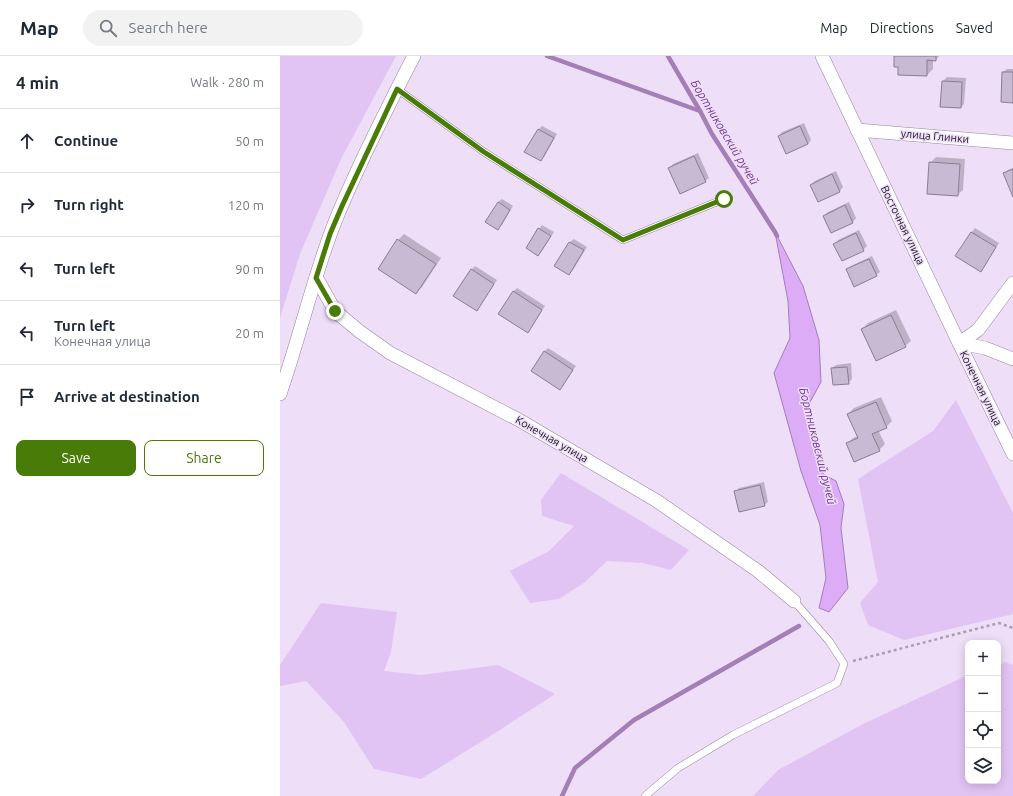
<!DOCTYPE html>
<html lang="en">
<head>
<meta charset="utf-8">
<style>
	:root { --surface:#fff; --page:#f2f2f3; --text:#1f2937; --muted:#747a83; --line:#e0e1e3; --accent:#497b08 }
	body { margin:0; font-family:Ubuntu,sans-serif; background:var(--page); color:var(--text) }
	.controls { position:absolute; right:12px; bottom:12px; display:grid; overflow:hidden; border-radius:8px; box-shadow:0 2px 10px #0003 }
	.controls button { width:36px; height:36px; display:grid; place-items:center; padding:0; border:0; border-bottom:1px solid var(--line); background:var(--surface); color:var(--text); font:20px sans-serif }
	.stop { position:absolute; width:12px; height:12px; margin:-9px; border:3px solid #497b08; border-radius:50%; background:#fff }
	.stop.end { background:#497b08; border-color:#fff; box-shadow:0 1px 4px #0008 }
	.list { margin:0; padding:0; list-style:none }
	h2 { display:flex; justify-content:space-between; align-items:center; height:52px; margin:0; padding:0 16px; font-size:17px }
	h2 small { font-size:13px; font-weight:400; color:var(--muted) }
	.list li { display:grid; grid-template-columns:26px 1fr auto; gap:12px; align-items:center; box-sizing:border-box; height:64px; padding:0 16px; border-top:1px solid var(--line) }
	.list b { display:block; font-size:15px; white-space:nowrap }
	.list p { margin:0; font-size:13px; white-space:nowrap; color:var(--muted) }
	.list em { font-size:13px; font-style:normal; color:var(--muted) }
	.actions { display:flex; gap:8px; padding:12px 16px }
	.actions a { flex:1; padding:9px 0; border:1px solid var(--accent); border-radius:8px; text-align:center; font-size:14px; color:var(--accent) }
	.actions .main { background:var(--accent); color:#fff }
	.icon { flex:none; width:22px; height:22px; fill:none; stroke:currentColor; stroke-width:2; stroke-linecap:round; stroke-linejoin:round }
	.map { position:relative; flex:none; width:733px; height:740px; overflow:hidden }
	header { display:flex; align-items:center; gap:24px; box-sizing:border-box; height:56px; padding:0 20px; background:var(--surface); border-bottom:1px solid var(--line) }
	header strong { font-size:19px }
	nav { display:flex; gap:22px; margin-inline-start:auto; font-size:14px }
	.search { width:280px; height:36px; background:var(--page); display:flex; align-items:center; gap:10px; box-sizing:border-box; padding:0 14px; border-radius:22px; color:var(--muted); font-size:15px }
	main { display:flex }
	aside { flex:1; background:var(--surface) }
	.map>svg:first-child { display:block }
</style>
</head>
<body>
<header>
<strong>Map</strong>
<div class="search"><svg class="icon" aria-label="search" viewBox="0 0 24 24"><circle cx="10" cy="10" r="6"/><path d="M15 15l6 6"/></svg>Search here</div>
<nav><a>Map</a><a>Directions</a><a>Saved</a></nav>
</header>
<main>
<aside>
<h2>4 min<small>Walk · 280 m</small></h2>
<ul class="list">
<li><svg class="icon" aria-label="ahead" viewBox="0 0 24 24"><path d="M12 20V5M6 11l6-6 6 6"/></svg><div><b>Continue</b></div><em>50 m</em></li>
<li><svg class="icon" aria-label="right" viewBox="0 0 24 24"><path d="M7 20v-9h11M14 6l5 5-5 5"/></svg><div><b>Turn right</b></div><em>120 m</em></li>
<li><svg class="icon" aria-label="left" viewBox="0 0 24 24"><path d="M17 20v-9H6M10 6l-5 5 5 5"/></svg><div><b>Turn left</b></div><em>90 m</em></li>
<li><svg class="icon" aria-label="left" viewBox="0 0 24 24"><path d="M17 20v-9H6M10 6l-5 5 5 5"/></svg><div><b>Turn left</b><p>Конечная улица</p></div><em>20 m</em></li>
<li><svg class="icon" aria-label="arrive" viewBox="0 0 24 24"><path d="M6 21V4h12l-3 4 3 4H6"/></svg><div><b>Arrive at destination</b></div></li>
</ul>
<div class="actions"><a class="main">Save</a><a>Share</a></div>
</aside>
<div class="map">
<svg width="733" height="740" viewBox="0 0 733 740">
	<rect width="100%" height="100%" fill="#eedef8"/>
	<g fill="#e2c4f4">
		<path d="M0,0H116L61,103L20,198L0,262Z"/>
		<path d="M676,344L733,457V558L624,584L588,569L580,547L598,526L578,423L653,375Z"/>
		<path d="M281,417L409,494L391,514L363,507L327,505L305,526L279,543L250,547L230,515L269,495L294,470L262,460L261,444Z"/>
		<path d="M41,547L117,556L111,596L104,615L141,619L218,609L275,638L212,679L141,723L94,713L64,666L26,625L0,630V609Z"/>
		<path d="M726,606L733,609V740H473L498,714L583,668L688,619V725H718V609Z"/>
	</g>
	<path fill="#dcacf7" stroke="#a37fb6" d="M495,176L523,230L539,284L541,326L529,348L543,418L556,425L564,448L561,472L568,532L549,556L539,552L546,522L540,469L521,415L494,317L510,282L508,245Z"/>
	<g fill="#0003">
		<path d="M615,0H659L656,4L653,3V13L647,19L619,10Z"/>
		<path d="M727,13H733V46L723,16Z"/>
		<path d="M667,21L686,22L684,48L681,51L663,25Z"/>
		<path d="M524,67L531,84L528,88L499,80L502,76Z"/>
		<path d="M262,70L277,78L264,101L261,104L258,74Z"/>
		<path d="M418,97L429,122L425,125L390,112L393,108Z"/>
		<path d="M656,101L685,103L683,134L677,139L650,107Z"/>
		<path d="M733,112V138L724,117L728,114Z"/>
		<path d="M556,115L563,131L560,135L538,145L531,129L535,125Z"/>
		<path d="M222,143L233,150L222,169L218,172V146Z"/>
		<path d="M569,146L576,162L573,166L551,176L544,160L548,156Z"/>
		<path d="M262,169L274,176L262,195L258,198L259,173Z"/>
		<path d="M695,172L719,187L704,211L701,215L677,200L692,176Z"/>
		<path d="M579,174L587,190L583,194L555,188L558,184Z"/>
		<path d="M124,178L161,202L142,231L136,237L118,184Z"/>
		<path d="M294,183L307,191L293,214L289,218L276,210L290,186Z"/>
		<path d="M592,200L600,216L596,219L568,213L571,210Z"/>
		<path d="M195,210L217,224L200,250L197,254L191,214Z"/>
		<path d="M237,232L265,250L251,272L247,276L233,236Z"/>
		<path d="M616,254L631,285L625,290L582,273L588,267Z"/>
		<path d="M268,292L296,310L283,329L280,333L264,296Z"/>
		<path d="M571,307L572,323L568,327L552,312L556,309Z"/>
		<path d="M601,341L612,365L606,371L598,374L605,388L599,394L567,388L573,382L578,380L568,358L574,352Z"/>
		<path d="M484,426L488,446L484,449L455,436L459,432Z"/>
	</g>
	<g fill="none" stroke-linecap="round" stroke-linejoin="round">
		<g stroke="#a37fb6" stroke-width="4.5">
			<path d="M267,0L420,55"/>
			<path d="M388,0L420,55L432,78L495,176L497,180"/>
			<path d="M282,740L295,712L354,664L519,570"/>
		</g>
	</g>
	<g fill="#c9bad3" stroke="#8b7d95">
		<path d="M614,0H656V5L647,4V20L618,19V11H614Z"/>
		<path d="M722,16H733V47L721,46Z"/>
		<path d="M662,25L682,26L681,52L660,51Z"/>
		<path d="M520,70L528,88L506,98L498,80Z"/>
		<path d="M258,73L274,82L261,105L244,96Z"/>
		<path d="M414,100L426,126L400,138L388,112Z"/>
		<path d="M649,106L680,108L678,140L647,138Z"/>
		<path d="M733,113V141L723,117Z"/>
		<path d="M552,118L560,136L538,146L530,129Z"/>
		<path d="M218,146L230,154L218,174L205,166Z"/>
		<path d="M565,149L573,167L551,177L543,160Z"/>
		<path d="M258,172L271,180L258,200L246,192Z"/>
		<path d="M691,176L716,191L701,216L675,200Z"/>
		<path d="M576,177L584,195L562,205L553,188Z"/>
		<path d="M117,183L156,208L136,238L98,213Z"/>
		<path d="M289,186L304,194L289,219L274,210Z"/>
		<path d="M589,203L597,220L574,231L566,213Z"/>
		<path d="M191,213L214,228L197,255L173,240Z"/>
		<path d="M233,235L262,254L248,277L218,258Z"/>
		<path d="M611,259L626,291L596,305L581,273Z"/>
		<path d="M264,295L293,314L280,334L251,315Z"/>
		<path d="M567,311L569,328L553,329L551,312Z"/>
		<path d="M596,346L607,372L592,378L600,395L574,406L566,387L578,382L567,358Z"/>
		<path d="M480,429L485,450L459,456L454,435Z"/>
	</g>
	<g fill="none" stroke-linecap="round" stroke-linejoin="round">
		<g stroke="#95869e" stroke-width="8">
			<g id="service">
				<path d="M117,33L204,96L343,184L444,143"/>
				<path d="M365,740L398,712L453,679L557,627L564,608L549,585L514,545"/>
			</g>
		</g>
		<g stroke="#95869e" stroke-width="14">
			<g id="minor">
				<path d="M542,0L679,287L705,292L733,303"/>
				<path d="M577,74L733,87"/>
				<path d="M36,221L55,255L79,275L110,297L239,364L377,445L478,515L514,545"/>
				<path d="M733,227L698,274L679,287L733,398"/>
				<path d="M0,338C18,286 31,231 50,179C60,151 73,124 85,98C101,65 117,32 134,0"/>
			</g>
		</g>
		<path stroke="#ab9eb3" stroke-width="2.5" stroke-dasharray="3 3" stroke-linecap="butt" d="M573,605L719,567L733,572"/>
		<use href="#service" stroke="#fff" stroke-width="7"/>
		<use href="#minor" stroke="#fff" stroke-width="13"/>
	</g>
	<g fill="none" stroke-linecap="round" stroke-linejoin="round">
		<path stroke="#497b08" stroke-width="5" d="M55,255L36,222L50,178L62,150L117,33L204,96L343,184L444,143"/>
	</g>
	<g text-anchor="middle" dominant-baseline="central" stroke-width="3" stroke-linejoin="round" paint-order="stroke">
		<g font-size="11" fill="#1d1720" stroke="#eedef8">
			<text transform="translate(655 80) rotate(5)">улица Глинки</text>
			<text transform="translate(623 169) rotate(64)">Восточная улица</text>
			<text transform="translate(701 332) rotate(64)">Конечная улица</text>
			<text transform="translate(272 383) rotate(30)">Конечная улица</text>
		</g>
		<g font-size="12" font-style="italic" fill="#71388f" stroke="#eedef8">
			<text transform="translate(445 76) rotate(59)">Бортниковский ручей</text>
			<text transform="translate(538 390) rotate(76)">Бортниковский ручей</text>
		</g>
	</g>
</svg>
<div class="controls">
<button>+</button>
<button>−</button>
<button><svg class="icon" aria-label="locate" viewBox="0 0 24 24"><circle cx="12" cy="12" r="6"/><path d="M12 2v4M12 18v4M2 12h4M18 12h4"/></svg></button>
<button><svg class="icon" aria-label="layers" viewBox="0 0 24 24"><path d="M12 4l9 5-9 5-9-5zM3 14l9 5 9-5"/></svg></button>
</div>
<div class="stop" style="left:444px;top:143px"></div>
<div class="stop end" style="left:55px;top:255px"></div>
</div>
</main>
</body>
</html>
